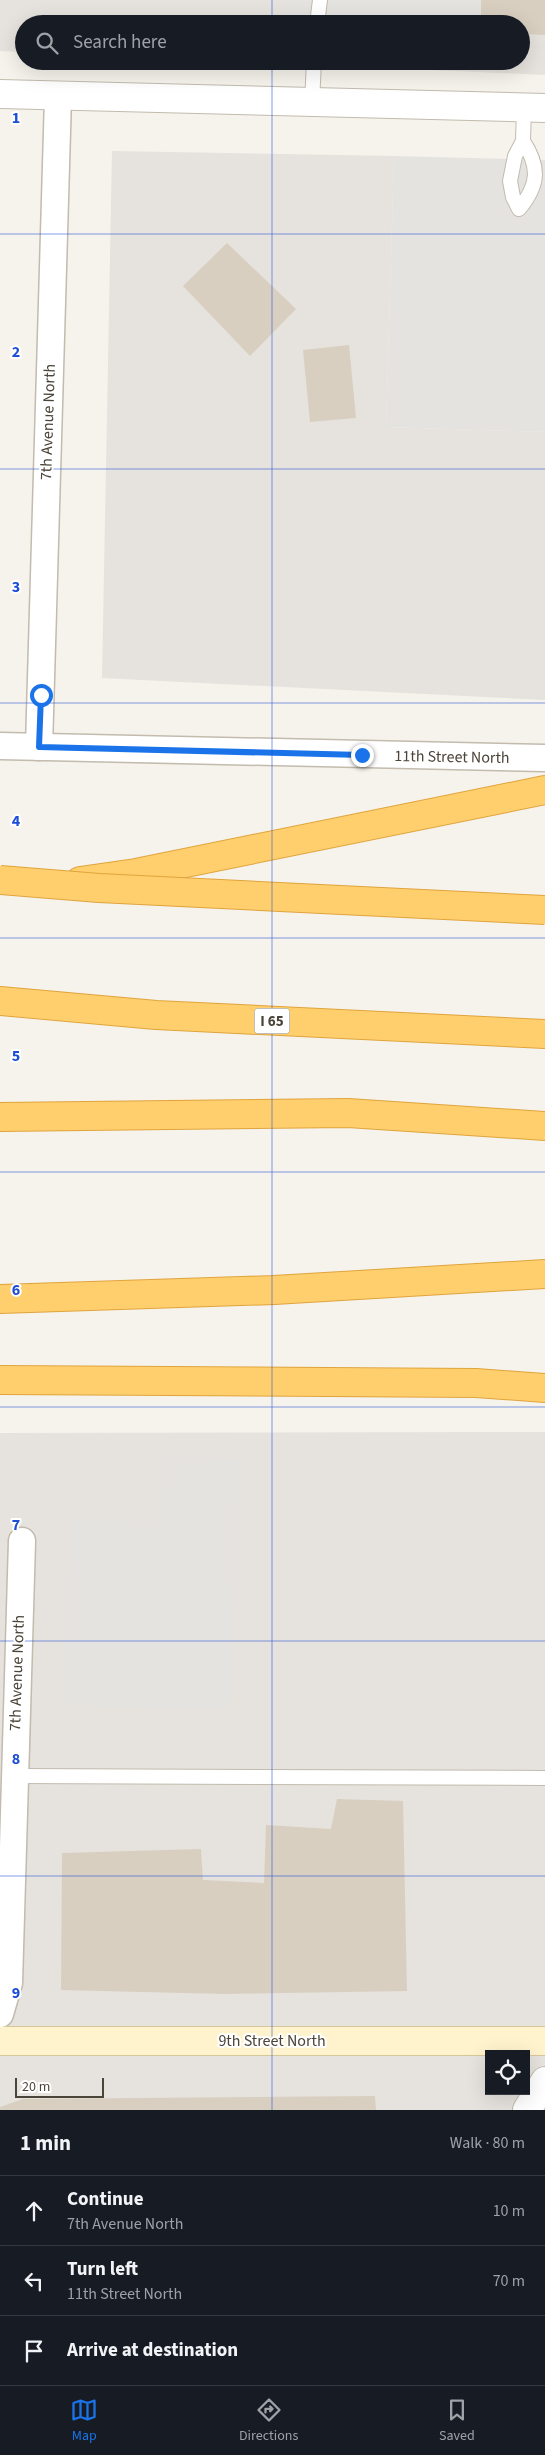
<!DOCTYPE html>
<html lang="en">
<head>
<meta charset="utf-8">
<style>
	:root { --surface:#171b24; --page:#242831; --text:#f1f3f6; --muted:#9ea1a6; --line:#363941; --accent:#1a73e8 }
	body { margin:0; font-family:"Source Sans 3",sans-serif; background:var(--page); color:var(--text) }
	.controls { position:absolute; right:15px; bottom:15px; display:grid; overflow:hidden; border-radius:0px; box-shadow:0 5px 20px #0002 }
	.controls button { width:45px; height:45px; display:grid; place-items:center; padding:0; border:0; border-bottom:1px solid var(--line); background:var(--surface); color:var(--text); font:25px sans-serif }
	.scale { position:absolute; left:15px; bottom:12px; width:89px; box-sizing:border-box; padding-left:5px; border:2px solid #4b4439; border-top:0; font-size:14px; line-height:18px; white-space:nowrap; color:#4b4439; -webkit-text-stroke:4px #fff; paint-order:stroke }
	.stop { position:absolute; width:15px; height:15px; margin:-11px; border:4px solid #1a73e8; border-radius:50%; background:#fff }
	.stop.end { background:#1a73e8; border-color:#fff; box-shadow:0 1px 5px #0008 }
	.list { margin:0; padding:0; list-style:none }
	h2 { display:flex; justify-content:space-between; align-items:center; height:65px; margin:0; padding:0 20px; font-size:21px }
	h2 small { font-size:16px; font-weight:400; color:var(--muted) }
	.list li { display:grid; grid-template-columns:32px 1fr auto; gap:15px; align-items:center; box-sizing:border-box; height:70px; padding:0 20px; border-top:1px solid var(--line) }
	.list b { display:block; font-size:19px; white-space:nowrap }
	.list p { margin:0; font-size:16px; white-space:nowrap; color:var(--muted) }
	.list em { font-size:16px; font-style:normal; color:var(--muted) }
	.icon { flex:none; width:28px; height:28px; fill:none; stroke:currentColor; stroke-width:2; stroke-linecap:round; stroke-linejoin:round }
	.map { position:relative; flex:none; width:545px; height:2110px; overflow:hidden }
	.search { position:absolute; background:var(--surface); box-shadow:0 5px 20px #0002; left:15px; right:15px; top:15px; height:55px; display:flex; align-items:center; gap:12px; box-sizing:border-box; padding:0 18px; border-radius:28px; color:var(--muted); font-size:19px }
	.sheet { height:275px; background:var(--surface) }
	nav { display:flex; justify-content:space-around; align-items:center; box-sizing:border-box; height:70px; border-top:1px solid var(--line); background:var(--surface); font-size:14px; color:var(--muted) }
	nav a { display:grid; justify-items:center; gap:2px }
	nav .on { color:var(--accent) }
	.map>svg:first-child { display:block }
</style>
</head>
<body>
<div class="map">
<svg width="545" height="2110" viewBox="0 0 545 2110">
	<rect width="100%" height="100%" fill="#f6f3ec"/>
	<g fill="#e6e2dd" fill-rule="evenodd">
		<path d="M0,0H545V75L234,61H521V24H24V52L0,51Z"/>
		<path d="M112,151L394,156L386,427L545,432V700L102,678Z"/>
		<path d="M545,1432V2110H0V1433ZM489,2054H526V2091H489Z"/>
	</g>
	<g fill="#e5e3e0">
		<rect x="284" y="0" width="197" height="24"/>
		<path d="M394,156L545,160V432L386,427Z"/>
		<path d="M166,1457L241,1459L230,1709L63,1706L71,1517L157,1522Z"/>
	</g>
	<g fill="#d8cfc1">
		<path d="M481,0H545V35L521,34V24H481Z"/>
		<path d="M227,243L296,309L250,356L183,286Z"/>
		<path d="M349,345L356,418L310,422L303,350Z"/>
		<path d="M337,1799L403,1801L407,1991L225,1994L61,1990L62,1853L201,1849L203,1880L264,1883L266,1825L331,1829Z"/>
		<path d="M375,2096L376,2110H0V2107L23,2099Z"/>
	</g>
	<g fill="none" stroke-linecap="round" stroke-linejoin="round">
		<g stroke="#c2bbae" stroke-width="16">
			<g id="service">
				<path d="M317,24L320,0"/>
				<path d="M312,103L314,61"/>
				<path d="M523,141C540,167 539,185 519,209L513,197L510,181L515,156L523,141L524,108"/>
				<path d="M14,1776L545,1778"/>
			</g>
		</g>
		<g stroke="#c2bbae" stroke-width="29">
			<g id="minor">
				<path d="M0,746L545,758"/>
				<path d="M39,747L58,97"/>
				<path d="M0,2014L9,1983L22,1541"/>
			</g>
		</g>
		<g stroke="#c2bbae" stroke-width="30">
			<g id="tertiary">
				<path d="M0,94L545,108"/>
				<path d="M527,2110L545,2081"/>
			</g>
		</g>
		<g stroke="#d6c79b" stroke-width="30">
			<path id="secondary" d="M0,2041H545"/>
		</g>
		<g stroke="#e0a43c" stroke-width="30">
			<g id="motorway">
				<path d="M80,881L136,873L545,790"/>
				<path d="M0,1001L156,1015L545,1034"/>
				<path d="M0,1117L348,1113L545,1126"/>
				<path d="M0,1299L274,1290L545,1274"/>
				<path d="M0,1380L476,1383L545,1388"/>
			</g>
		</g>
		<use href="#service" stroke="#fff" stroke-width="14"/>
		<use href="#minor" stroke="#fff" stroke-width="26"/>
		<use href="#tertiary" stroke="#fff" stroke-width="28"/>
		<use href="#secondary" stroke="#fff3cd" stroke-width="28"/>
		<use href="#motorway" stroke="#ffcf6e" stroke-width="28"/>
		<g stroke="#e0a43c" stroke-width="30" stroke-linecap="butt">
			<path id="motorway-bridge" d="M0,880L99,888L545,910"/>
		</g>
		<use href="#motorway-bridge" stroke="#ffcf6e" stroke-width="28"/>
	</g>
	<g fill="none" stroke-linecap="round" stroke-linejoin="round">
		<path stroke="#1a73e8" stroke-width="6" d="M41,695L39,747L362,755"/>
	</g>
	<path fill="none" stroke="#1d4ed8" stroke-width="1" stroke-opacity="0.55" d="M272,0V24M272,61V2110M0,234H545M0,469H545M0,703H545M0,938H545M0,1172H545M0,1407H545M0,1641H545M0,1876H545"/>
	<g text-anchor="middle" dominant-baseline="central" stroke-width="4" stroke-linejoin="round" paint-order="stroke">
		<rect fill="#fff" stroke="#817c74" stroke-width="1" x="254.5" y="1008.5" width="35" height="25" rx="4"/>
		<g font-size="15" font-weight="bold" fill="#4b4439">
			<text x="272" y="1021">I 65</text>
		</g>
		<g font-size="16" fill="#4b4439" stroke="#fff">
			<text transform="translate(48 422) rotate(-88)">7th Avenue North</text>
			<text transform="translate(452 757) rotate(1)">11th Street North</text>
			<text transform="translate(17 1673) rotate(-88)">7th Avenue North</text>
			<text x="272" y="2041">9th Street North</text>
		</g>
	</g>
	<g font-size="16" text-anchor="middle" font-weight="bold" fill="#1d4ed8" stroke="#fff" stroke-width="4" stroke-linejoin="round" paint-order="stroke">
		<text x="16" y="123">1</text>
		<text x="16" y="357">2</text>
		<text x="16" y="592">3</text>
		<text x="16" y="826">4</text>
		<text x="16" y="1061">5</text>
		<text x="16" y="1295">6</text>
		<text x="16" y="1530">7</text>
		<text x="16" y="1764">8</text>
		<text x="16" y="1998">9</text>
	</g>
</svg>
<div class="controls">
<button><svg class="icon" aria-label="locate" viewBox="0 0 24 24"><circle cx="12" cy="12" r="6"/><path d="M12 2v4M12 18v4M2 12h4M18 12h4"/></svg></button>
</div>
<div class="scale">20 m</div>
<div class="stop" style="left:41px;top:695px"></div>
<div class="stop end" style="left:362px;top:755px"></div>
<div class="search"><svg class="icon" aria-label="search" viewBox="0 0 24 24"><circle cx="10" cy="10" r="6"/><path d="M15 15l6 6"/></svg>Search here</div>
</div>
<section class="sheet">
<h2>1 min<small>Walk · 80 m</small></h2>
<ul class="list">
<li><svg class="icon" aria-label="ahead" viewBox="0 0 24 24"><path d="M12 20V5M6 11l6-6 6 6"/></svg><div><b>Continue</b><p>7th Avenue North</p></div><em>10 m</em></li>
<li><svg class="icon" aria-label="left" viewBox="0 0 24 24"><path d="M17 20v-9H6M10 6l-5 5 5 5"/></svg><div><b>Turn left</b><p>11th Street North</p></div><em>70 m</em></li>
<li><svg class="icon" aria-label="arrive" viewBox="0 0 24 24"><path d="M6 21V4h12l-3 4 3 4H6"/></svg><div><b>Arrive at destination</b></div></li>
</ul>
</section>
<nav>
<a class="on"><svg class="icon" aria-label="map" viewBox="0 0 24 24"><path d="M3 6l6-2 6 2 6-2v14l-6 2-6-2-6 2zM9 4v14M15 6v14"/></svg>Map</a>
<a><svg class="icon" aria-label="directions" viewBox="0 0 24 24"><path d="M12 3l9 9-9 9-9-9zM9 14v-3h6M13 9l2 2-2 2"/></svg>Directions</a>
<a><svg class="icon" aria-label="saved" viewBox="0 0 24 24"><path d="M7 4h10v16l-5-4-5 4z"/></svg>Saved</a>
</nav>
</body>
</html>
